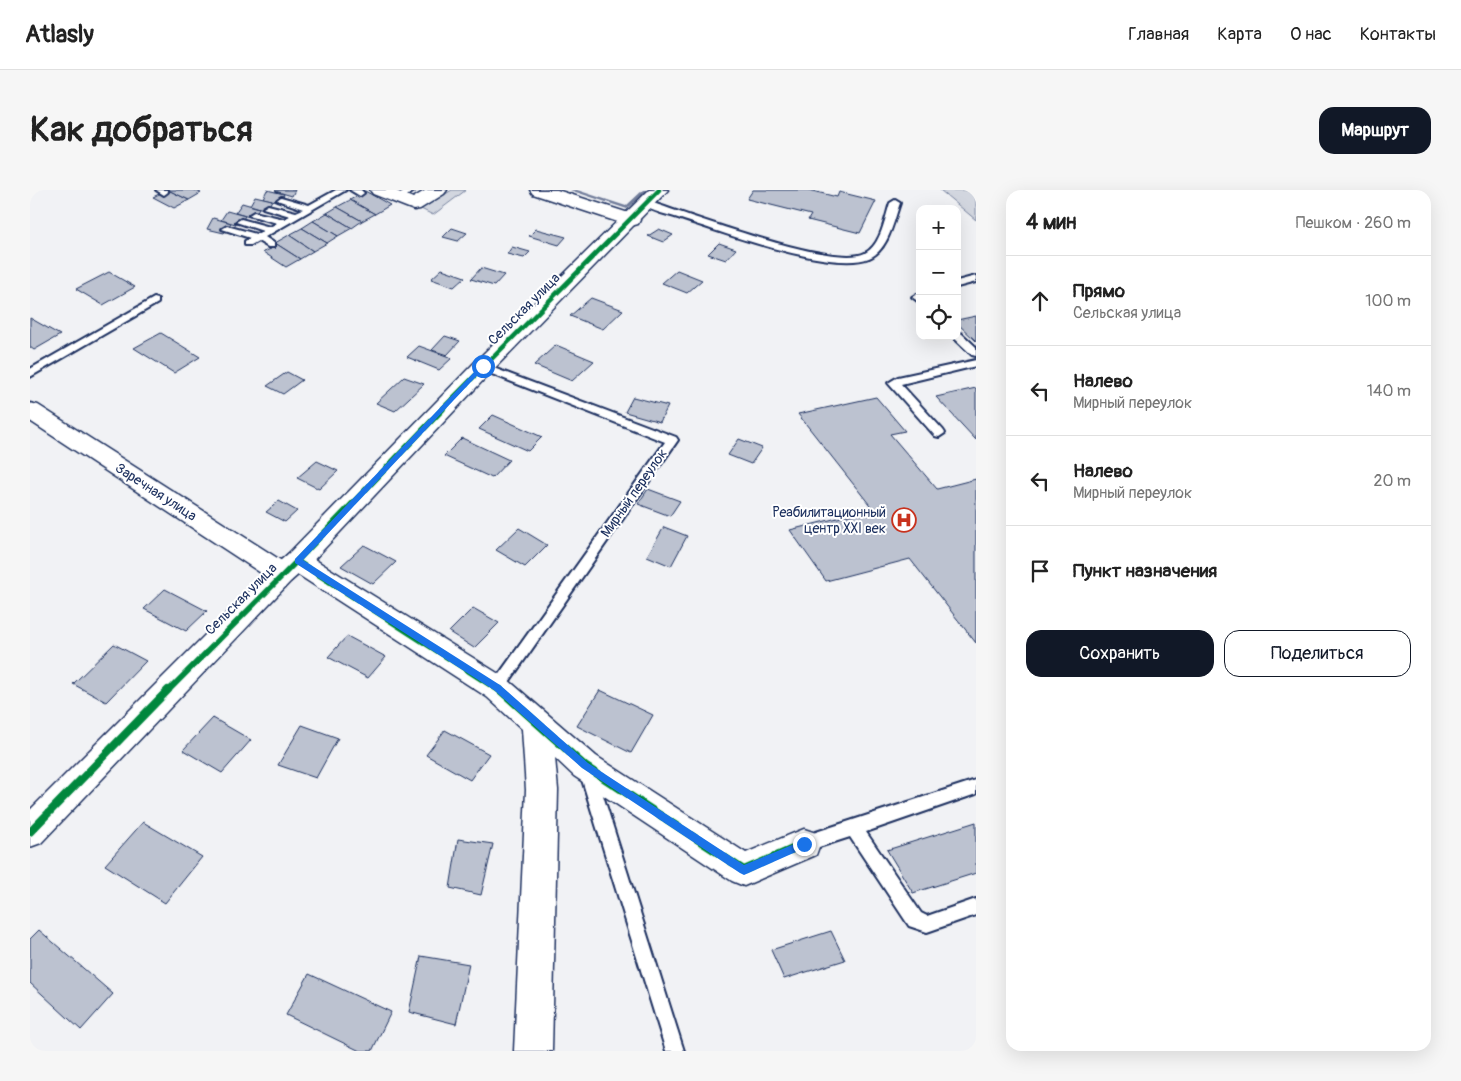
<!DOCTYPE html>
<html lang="ru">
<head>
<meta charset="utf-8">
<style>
	:root { --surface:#fff; --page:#f6f6f6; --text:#222; --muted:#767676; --line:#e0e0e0; --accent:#111827 }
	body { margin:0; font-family:Pangolin,sans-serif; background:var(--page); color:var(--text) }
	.controls { position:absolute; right:15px; top:15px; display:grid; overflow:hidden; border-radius:10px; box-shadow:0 5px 20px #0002 }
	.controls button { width:45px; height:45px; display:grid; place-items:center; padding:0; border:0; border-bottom:1px solid var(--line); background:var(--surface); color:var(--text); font:25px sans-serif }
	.stop { position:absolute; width:15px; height:15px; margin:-11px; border:4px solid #1a73e8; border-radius:50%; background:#fff }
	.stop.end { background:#1a73e8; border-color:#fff; box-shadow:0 1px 5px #0008 }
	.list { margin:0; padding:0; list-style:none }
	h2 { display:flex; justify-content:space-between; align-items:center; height:65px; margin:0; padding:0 20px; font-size:21px }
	h2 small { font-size:16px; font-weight:400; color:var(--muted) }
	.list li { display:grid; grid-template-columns:32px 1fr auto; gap:15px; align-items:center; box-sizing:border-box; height:90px; padding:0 20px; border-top:1px solid var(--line) }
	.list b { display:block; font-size:19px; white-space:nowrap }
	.list p { margin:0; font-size:16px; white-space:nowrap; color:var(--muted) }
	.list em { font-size:16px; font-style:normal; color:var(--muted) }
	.actions { display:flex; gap:10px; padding:15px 20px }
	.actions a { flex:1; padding:11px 0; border:1px solid var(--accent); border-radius:15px; text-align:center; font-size:18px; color:var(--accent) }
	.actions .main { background:var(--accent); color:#fff }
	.icon { flex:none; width:28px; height:28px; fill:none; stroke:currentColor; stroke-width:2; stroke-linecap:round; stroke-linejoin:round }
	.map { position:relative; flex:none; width:946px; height:861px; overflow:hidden; border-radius:15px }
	header { display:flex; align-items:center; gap:30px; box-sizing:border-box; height:70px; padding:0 25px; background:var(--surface); border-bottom:1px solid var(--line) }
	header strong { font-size:24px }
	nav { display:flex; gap:28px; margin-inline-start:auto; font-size:18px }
	.intro { display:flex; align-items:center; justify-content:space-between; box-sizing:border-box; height:120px; padding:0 30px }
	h1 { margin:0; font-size:35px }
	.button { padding:12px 22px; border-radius:15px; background:var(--accent); color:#fff; font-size:18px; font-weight:700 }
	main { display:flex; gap:30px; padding:0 30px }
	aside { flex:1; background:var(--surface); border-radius:15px; box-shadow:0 5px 20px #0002 }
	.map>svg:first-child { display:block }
</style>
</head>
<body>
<header>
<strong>Atlasly</strong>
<nav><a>Главная</a><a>Карта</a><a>О нас</a><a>Контакты</a></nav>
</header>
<div class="intro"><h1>Как добраться</h1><a class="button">Маршрут</a></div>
<main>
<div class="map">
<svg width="946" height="861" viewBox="0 0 946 861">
	<rect width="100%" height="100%" fill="#f1f2f5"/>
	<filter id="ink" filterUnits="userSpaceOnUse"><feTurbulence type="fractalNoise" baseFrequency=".02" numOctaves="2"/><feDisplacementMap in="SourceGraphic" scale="10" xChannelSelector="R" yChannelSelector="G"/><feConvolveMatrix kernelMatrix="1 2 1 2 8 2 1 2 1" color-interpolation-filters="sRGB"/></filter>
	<g filter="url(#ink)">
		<g fill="#d2d6df" stroke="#76829e">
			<path d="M422,0H436L403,25L391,19Z"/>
			<path d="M910,0H946V30Z"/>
		</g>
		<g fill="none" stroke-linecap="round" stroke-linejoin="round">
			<path fill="#707c9a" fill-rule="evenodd" d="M540,0H547L596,16L613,0H618L597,19Z"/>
		</g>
		<g fill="#bcc2d0" stroke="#1b2f5e">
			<path d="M137,0H138L159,10L144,18L123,7Z"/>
			<path d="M138,0H164L171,3L159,10Z"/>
			<path d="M237,0L254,4L250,12L233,8Z"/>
			<path d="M246,0H265L262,6L245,1Z"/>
			<path d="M723,0H778L807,7L809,2L846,11L830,43L778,30L781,25L717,9Z"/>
			<path d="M335,1L360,15L345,24L320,10Z"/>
			<path d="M225,6L242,10L237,20L220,15Z"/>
			<path d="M320,10L345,24L332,31L307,17Z"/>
			<path d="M212,13L229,18L223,28L205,23Z"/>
			<path d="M307,17L332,31L322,38L297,23Z"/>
			<path d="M197,21L215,26L209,35L191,30Z"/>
			<path d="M297,23L322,38L308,46L283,31Z"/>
			<path d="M183,28L201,33L194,43L177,39Z"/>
			<path d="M283,31L308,46L297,53L272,38Z"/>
			<path d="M272,38L297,53L283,61L259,45Z"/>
			<path d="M422,38L437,43L428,51L413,47Z"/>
			<path d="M506,39L536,47L529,55L499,46Z"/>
			<path d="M629,39L643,45L633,52L618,46Z"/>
			<path d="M259,45L283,61L270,69L245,53Z"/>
			<path d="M245,53L270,69L256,77L233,62L241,59L237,57Z"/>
			<path d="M689,53L706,59L696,70L678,64Z"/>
			<path d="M482,57L500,62L494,68L477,64Z"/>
			<path d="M451,78L474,85L464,96L441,89Z"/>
			<path d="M412,79L435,87L424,97L401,89Z"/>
			<path d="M647,80L672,90L657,103L632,93Z"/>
			<path d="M79,82L105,97L73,115L46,99Z"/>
			<path d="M561,108L593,120L573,139L540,126Z"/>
			<path d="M946,126V151L927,133V130Z"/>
			<path d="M0,128L30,145L4,160L0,157Z"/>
			<path d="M131,143L170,167L144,183L104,158Z"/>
			<path d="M415,146L430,151L417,165L402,160Z"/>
			<path d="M526,155L564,171L542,191L504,175Z"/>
			<path d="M389,156L422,168L409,180L377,167Z"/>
			<path d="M257,182L272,190L253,204L237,196Z"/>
			<path d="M374,187L394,194L365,221L346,213Z"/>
			<path d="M946,198V250L906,207Z"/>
			<path d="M603,207L638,216L630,232L595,222Z"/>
			<path d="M846,207L875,241L860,244L907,299L946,289V453L880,369L796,391L760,340L843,319L768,224Z"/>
			<path d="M463,225L512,247L498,261L449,239Z"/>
			<path d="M432,248L479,270L462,288L414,266Z"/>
			<path d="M709,249L732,258L721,274L698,265Z"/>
			<path d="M287,271L308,281L289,299L267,288Z"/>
			<path d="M618,299L650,311L640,326L608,314Z"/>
			<path d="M249,311L267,321L255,332L236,322Z"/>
			<path d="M634,337L657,346L641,376L617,366Z"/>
			<path d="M489,338L517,355L495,377L466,360Z"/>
			<path d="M334,355L366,372L343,394L311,376Z"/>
			<path d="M135,399L177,421L156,441L114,419Z"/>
			<path d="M443,418L469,433L444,458L419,442Z"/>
			<path d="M317,446L356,467L338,488L298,467Z"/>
			<path d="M84,454L116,471L76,512L43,494Z"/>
			<path d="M570,500L623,525L601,563L547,536Z"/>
			<path d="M183,528L221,550L192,583L153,560Z"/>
			<path d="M272,535L308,548L286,588L248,575Z"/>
			<path d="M415,540L459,564L440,590L396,565Z"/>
			<path d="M113,632L172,667L135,713L75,675Z"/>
			<path d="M946,632V683L883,703L857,660Z"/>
			<path d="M428,649L463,654L451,705L420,698Z"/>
			<path d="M9,740L83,804L51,840L0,793V749Z"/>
			<path d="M801,741L815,770L754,789L741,760Z"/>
			<path d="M391,766L439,774L426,834L379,822Z"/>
			<path d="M279,784L361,822L342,861H330L256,825Z"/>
		</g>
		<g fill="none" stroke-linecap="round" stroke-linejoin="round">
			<g stroke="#1b2f5e" stroke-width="4">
				<g id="lane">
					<path d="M126,0H137L138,2L134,5Z"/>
					<path d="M306,0H316L235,47L244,53V57H238L228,51L221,55H215V51L220,48L192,39L197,36L226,44L233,41L206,32L211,29L240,37L247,33L219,25L224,22L254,29L260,26L233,18L238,15L266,22L273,19L247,10L251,7L279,15Z"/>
					<path d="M320,0H331L334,3L330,6Z"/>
					<path d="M375,0L384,1L371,10H365V6Z"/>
					<path d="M865,10L870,13C864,30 858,61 839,68C802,83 691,42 651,29C640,25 621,22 612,14L614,12H620C657,24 804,79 835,63C851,55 855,28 860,13Z"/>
					<path d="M946,86V92L927,97V91Z"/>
					<path d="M887,104L890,105V113L882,107Z"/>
					<path d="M124,108L128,109V113L0,187V179Z"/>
					<path d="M927,142L931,143L946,157V166L942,165L923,147L927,146Z"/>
					<path d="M946,170V176L871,194L913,240L915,243L909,247L905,246L858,193L868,187Z"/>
					<path d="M453,174L646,247L648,250L472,502L467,504L462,502L460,498L462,494L635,252L449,179L448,177Z"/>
					<path d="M557,573L562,575L565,580L654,861H636L549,580L552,575Z"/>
					<path d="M946,590V604L836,642L891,723L897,726L946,709V725L897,742L879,736L820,647L786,658L780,655L778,650L780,645L786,642Z"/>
				</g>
			</g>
			<g stroke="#1b2f5e" stroke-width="3">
				<g id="street">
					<path d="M340,0H364L383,8L396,0H417L414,4L390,19L384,20L343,4Z"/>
					<path d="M500,0H527L608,26L610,30L608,34L601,36L594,34L503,4Z"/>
					<path d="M0,213L8,215L255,373L258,364L267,361L276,364L477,489L566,566L716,663L774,639L786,643L790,654L786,665L714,696L702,691L544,586L525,568L528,600L522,861H484L496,600L492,539L457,507L264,382L265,384L261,391L252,394L243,391L0,231Z"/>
				</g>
			</g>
			<g stroke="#1b2f5e" stroke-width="3">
				<path id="secondary" d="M619,0H638L461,182L276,378L261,391L11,653L0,657V620L243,377L258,364L445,172Z"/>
			</g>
			<use href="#lane" fill="#fff" fill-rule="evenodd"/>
			<use href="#street" fill="#fff" fill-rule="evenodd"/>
			<use href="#secondary" fill="#fff" fill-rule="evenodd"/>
			<g stroke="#fff" stroke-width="7">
				<path id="cycleway-far2" d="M411,220L629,0"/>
			</g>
			<g stroke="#fff" stroke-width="9">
				<g id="cycleway-far1">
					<path d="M267,371L471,502"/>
					<path d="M137,502L267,371L413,219"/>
				</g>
			</g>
			<g stroke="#fff" stroke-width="11">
				<g id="cycleway">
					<path d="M470,500L555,576L714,680L774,654"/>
					<path d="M0,642L138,500"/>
				</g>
			</g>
			<use href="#cycleway-far2" stroke="#00873e" stroke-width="4.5"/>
			<use href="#cycleway-far1" stroke="#00873e" stroke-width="5.5"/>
			<use href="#cycleway" stroke="#00873e" stroke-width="8"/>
		</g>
	</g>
	<path fill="#1a73e8" d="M451,175L456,176L273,370L470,495L558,573L714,675L774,650L779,654L777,657L714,685L710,683L552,578L464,500L265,373V369Z"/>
	<defs>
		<g id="hospital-ring" transform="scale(1.25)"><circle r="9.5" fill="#fff" stroke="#c8321e" stroke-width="1.5"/><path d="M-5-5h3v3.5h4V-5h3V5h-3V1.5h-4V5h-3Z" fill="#c8321e"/></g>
	</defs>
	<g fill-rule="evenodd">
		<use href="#hospital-ring" x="874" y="330"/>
	</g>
	<g text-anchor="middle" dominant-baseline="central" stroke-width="4" stroke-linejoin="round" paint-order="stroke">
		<g font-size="14" fill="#1b2f5e" stroke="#fff">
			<text transform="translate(494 119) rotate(-45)">Сельская улица</text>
			<text transform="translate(126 302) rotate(33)">Заречная улица</text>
			<text transform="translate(604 303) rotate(-55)">Мирный переулок</text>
			<text transform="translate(211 409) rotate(-45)">Сельская улица</text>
		</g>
		<g font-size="14" fill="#1b2f5e" stroke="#fff" text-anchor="end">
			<text x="856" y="322">Реабилитационный<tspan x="856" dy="16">центр ХХI век</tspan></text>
		</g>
	</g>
</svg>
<div class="controls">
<button>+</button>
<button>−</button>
<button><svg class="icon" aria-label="locate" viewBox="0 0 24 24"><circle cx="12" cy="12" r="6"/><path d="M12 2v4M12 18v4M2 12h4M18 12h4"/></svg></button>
</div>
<div class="stop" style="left:453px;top:176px"></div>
<div class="stop end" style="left:774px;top:654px"></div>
</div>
<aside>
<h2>4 мин<small>Пешком · 260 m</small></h2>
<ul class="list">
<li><svg class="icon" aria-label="ahead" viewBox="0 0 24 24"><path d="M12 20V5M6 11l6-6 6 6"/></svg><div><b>Прямо</b><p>Сельская улица</p></div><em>100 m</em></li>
<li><svg class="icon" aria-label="left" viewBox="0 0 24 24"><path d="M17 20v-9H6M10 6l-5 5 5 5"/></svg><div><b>Налево</b><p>Мирный переулок</p></div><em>140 m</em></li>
<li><svg class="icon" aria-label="left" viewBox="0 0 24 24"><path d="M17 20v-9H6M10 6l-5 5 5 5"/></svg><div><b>Налево</b><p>Мирный переулок</p></div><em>20 m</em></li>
<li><svg class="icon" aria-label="arrive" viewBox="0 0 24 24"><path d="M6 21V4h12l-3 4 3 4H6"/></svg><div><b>Пункт назначения</b></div></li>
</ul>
<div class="actions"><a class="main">Сохранить</a><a>Поделиться</a></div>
</aside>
</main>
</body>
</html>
